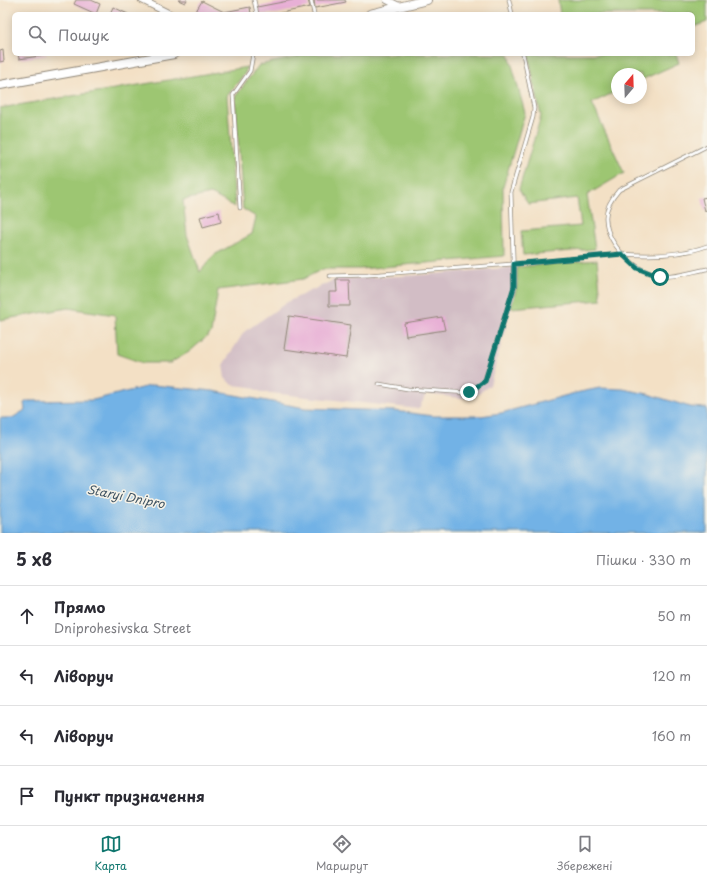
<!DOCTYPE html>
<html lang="uk">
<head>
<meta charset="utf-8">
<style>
	:root { --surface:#fff; --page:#f2f2f3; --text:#2b2b33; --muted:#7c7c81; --line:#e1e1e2; --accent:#0f766e }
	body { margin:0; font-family:"Playpen Sans",sans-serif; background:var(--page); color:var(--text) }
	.compass { position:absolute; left:611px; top:68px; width:36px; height:36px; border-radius:50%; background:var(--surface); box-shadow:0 2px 10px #0003; rotate:19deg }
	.stop { position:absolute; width:12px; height:12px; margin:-9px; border:3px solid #0f766e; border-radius:50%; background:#fff }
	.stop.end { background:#0f766e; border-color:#fff; box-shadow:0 1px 4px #0008 }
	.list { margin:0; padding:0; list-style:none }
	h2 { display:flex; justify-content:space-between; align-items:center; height:52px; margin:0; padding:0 16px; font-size:17px }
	h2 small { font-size:13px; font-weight:400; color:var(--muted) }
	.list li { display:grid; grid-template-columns:26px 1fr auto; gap:12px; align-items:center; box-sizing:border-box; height:60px; padding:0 16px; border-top:1px solid var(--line) }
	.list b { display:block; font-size:15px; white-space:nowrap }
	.list p { margin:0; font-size:13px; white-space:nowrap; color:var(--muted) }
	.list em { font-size:13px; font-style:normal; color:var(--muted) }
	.icon { flex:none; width:22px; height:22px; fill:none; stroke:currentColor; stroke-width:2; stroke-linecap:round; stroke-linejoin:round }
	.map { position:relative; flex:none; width:707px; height:533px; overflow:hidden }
	.search { position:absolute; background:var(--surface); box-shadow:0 2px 10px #0003; left:12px; right:12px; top:12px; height:44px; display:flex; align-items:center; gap:10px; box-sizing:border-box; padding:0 14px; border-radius:6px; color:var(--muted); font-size:15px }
	.sheet { height:292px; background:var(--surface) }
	nav { display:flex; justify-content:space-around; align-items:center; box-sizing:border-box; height:56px; border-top:1px solid var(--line); background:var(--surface); font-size:11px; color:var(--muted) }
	nav a { display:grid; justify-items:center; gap:2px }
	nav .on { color:var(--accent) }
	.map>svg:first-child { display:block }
</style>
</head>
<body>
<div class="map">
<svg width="707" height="533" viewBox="0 0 707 533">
	<rect width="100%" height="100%" fill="#f7f3e8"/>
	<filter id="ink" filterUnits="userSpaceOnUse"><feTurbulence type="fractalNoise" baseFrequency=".025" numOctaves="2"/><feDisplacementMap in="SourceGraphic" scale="8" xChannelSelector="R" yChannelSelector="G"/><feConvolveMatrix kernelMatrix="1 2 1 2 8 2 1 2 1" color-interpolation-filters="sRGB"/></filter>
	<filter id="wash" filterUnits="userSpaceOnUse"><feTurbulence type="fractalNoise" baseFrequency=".012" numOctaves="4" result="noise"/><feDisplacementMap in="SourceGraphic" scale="16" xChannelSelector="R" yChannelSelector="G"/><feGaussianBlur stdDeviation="0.9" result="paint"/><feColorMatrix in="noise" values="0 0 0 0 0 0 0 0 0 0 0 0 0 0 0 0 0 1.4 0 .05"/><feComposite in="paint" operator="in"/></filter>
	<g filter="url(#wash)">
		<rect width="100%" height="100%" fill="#f3e0c5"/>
		<path fill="#d2bdc5" d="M517,267V286L490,385L474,397L460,398L426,394L419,409L261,392L251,387L232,385L225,378L223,365L244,332L289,301L336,279L421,275Z"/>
		<g fill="#9dc672" stroke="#64784e">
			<path d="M558,0H707V22L693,27V14H560Z"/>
			<path d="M312,54H509L525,113L503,187L504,256L360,269H323L303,279L218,290L211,333L189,352L170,363H143L117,354L115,315L68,308L0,320V108L247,67L245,73L227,96L235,207L211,194L183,200L187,235L200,272L214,255L252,234L256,217L243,209L235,97L259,65Z"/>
			<path d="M528,54H676L679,63L641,80V74H617V91L592,103L624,173L587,195L595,249L523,255L521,231L581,226L577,198L528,204L519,189L541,116Z"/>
			<path d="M597,260L601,300L511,308L517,286V267Z"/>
		</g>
		<path fill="#72b2e6" stroke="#4e6e88" d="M153,385L213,391L305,408L395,411L433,416H481L501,413L575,393L600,388L623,389L648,394L690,407L707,408V533H0V418H12L25,410L24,403L28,401L93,400Z"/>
		<g id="blocks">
			<g fill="#e8b0d6">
				<path d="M76,0H91L100,4L96,14L74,4Z"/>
				<path d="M178,0H187L185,3Z"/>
				<path d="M293,0H308L310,7L276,14H258L257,7Z"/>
				<path d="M314,0H345L346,2L315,8Z"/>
				<path d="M202,1L224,12L250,7L251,14H202L196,11Z"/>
				<path d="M113,7L128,14H110Z"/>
				<path d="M3,50L4,61L0,62V51Z"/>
				<path d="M18,54H46L47,55L19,59Z"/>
				<path d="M707,197V210L705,211L702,198Z"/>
				<path d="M219,212L221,222L203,227L200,217Z"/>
				<path d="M336,280H349L350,306H329V292H337Z"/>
				<path d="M289,316L351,325L346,358L284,349Z"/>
				<path d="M442,317L445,330L406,336L404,323Z"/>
			</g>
		</g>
	</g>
	<g filter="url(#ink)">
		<use href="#blocks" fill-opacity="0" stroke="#8f8678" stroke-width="1"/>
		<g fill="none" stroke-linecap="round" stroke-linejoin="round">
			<g stroke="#8f8678" stroke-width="4.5">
				<g id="service">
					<path d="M254,0L257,14"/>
					<path d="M311,0L314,14"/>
					<path d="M509,0L512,14"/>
					<path d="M707,146L619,190C612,198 605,208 606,219C607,245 635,271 659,276C670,279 695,271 707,269"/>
					<path d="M240,208L233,95L250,71L253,54"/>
					<path d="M330,276L368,275L513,264L622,254C650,256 680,256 707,246"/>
					<path d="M379,384L408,389L469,393L485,381L514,287L511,192L533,117L534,108L523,54"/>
				</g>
			</g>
			<g stroke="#8f8678" stroke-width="8">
				<g id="minor">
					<path d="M142,0L170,14"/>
					<path d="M387,0L401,7"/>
				</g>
			</g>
			<g stroke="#8f8678" stroke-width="10">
				<g id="tertiary">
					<path d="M370,14L427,0"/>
					<path d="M0,85L174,54"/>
				</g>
			</g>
			<use href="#service" stroke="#fff" stroke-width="3"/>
			<use href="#minor" stroke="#fff" stroke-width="6"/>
			<use href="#tertiary" stroke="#fff" stroke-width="8"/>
		</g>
	</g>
	<g fill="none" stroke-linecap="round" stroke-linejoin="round" filter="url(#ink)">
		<path stroke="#0f766e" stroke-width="5" d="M469,392L485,381L514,287V264L622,254L637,268L660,277"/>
	</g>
	<g text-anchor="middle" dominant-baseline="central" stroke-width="3" stroke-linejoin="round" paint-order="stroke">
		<g font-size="12" font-style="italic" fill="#405463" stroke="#f7f3e8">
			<text transform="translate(126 496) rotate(11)">Staryi Dnipro</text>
		</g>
	</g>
</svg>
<svg class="compass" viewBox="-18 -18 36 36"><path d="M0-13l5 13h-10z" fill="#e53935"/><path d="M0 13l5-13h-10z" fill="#7c7c81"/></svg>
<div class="stop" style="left:660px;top:277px"></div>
<div class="stop end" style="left:469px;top:392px"></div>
<div class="search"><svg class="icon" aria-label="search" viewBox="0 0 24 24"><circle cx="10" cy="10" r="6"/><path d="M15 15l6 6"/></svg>Пошук</div>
</div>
<section class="sheet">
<h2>5 хв<small>Пішки · 330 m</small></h2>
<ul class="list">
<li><svg class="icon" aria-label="ahead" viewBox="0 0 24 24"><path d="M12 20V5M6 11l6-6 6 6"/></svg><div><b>Прямо</b><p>Dniprohesivska Street</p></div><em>50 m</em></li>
<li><svg class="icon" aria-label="left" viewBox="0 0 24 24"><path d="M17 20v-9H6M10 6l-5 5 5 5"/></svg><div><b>Ліворуч</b></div><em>120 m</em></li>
<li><svg class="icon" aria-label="left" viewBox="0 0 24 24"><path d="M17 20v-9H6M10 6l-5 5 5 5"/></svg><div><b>Ліворуч</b></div><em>160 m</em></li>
<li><svg class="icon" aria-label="arrive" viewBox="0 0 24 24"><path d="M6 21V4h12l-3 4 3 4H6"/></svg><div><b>Пункт призначення</b></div></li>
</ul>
</section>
<nav>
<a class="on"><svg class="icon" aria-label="map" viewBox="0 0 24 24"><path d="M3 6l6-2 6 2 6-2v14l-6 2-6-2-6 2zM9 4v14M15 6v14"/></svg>Карта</a>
<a><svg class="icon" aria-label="directions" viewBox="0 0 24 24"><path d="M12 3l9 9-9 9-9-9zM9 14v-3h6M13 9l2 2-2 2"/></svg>Маршрут</a>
<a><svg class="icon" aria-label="saved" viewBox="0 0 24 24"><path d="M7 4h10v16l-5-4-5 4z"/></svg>Збережені</a>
</nav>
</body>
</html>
